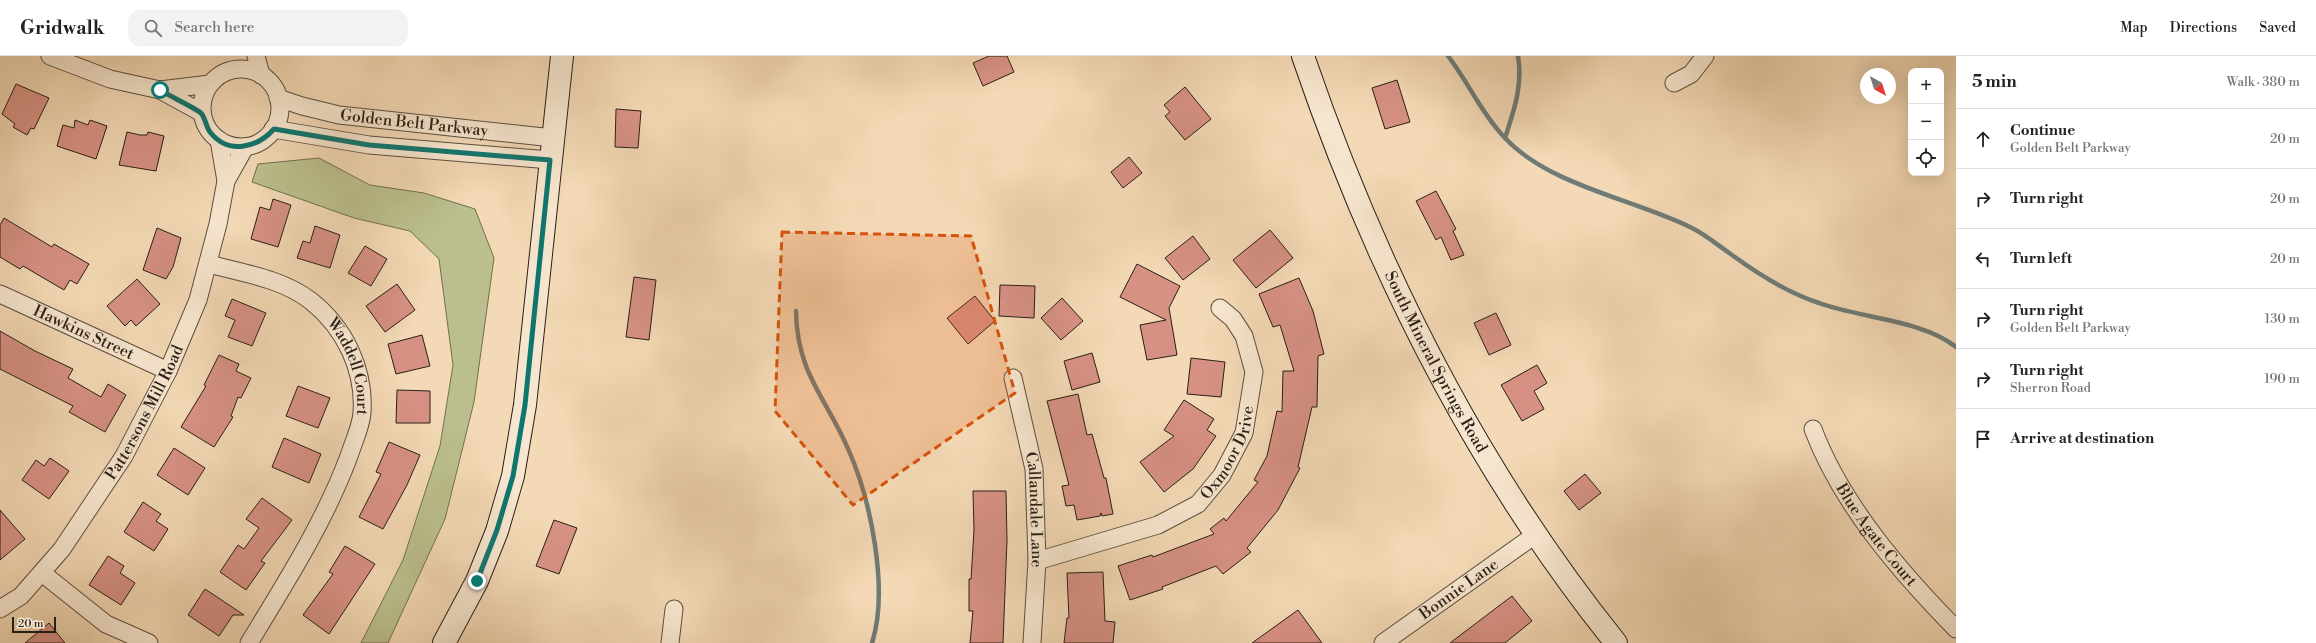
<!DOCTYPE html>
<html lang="en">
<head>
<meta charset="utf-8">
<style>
	:root { --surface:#fff; --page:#f2f2f2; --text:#222; --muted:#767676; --line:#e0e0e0 }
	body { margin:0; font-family:"Libre Bodoni",serif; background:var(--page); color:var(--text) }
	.controls { position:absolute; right:12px; top:12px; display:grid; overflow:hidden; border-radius:8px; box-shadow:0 4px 16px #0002 }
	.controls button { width:36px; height:36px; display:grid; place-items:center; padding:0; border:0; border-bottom:1px solid var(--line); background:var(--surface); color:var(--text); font:20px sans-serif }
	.compass { position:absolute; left:1860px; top:12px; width:36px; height:36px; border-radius:50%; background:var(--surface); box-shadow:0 4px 16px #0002; rotate:141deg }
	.scale { position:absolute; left:12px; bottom:10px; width:44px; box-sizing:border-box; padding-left:4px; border:2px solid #281f17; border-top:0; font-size:11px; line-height:14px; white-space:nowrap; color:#281f17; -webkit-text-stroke:3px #f7e6cf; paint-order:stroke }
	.stop { position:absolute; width:12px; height:12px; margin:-9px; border:3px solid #0f766e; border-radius:50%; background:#fff }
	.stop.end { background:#0f766e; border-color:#fff; box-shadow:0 1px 4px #0008 }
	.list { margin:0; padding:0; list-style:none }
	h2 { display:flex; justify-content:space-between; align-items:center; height:52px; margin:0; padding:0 16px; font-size:17px }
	h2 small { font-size:13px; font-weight:400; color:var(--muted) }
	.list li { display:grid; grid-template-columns:26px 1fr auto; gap:12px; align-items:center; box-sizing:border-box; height:60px; padding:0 16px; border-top:1px solid var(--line) }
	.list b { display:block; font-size:15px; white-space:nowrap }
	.list p { margin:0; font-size:13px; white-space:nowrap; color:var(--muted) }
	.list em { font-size:13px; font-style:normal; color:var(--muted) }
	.icon { flex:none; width:22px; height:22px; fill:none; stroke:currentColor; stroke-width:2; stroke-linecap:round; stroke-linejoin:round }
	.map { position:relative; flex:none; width:1956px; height:587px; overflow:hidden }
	header { display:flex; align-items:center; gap:24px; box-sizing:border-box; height:56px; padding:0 20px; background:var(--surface); border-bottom:1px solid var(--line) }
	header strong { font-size:19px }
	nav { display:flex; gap:22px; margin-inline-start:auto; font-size:14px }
	.search { width:280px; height:36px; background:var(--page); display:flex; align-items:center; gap:10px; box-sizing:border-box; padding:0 14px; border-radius:12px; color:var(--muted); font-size:15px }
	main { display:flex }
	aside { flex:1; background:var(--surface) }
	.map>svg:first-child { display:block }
</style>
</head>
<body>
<header>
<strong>Gridwalk</strong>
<div class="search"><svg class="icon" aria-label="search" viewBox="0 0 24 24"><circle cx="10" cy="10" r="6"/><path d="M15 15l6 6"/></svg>Search here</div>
<nav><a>Map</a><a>Directions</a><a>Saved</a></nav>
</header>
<main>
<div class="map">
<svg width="1956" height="587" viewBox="0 0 1956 587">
	<rect width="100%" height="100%" fill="#f3d9b5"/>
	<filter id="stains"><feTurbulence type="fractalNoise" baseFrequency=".005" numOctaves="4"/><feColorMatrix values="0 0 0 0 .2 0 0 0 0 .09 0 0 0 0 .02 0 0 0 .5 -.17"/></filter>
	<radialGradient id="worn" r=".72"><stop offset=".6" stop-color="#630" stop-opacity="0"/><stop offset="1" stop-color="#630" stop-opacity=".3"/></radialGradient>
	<path fill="#bbbf8d" stroke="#726f52" d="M319,102L370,129L424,137L475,153L494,202L474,346L445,463L388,587H361L403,504L440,390L453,309L439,203L410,175L354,162L252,126L258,108Z"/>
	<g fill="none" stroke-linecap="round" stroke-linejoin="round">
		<g stroke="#6f7b76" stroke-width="4.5">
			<path d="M1448,0C1468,26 1482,58 1505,82C1550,130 1634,143 1692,172C1706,179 1719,190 1732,199C1758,218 1788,237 1819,247C1860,262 1923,264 1956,291"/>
			<path d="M1505,82C1514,54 1523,30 1518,0"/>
			<path d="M796,255C797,319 827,342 849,395C871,445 889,534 872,587"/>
		</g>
	</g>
	<g fill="#d79184" stroke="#281f17">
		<path d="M989,0H1007L1014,16L983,30L973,7Z"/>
		<path d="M1397,24L1410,66L1385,73L1372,32Z"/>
		<path d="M16,28L49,42L34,73L31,72L27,79L13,71L15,68L2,58Z"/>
		<path d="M1185,31L1211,63L1185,84L1165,60L1170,56L1164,49Z"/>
		<path d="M616,53L641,55L638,92L615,91Z"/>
		<path d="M75,64L88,69L90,64L107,70L96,103L57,90L63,69L74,72Z"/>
		<path d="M127,76L140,79H147L148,76L164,80L156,115L119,109Z"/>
		<path d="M1129,101L1142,117L1123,132L1111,116Z"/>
		<path d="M1436,135L1456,173L1453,175L1464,199L1451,204L1441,181L1436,184L1416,145Z"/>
		<path d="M273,143L291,149L278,191L251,183L260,151L270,154Z"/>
		<path d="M4,162L52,191L54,188L89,208L77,228L70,224L64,234L23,210L20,213L0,201V169Z"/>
		<path d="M315,170L340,179L330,212L297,202L303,185L310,187Z"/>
		<path d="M157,172L181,182L173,211L166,223L143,214Z"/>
		<path d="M1270,174L1293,202L1256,232L1233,204Z"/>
		<path d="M1193,180L1210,203L1183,224L1165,202Z"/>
		<path d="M365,190L387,203L371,230L348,217Z"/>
		<path d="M1137,208L1180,230L1169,252L1177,299L1147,304L1140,269L1166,264L1120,241Z"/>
		<path d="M634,221L656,224L649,284L626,281Z"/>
		<path d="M1299,222L1313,255L1324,298L1318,300L1317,351H1312L1298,411L1300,412L1278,454L1247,492L1251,496L1223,518L1216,510L1162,531L1163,533L1130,544L1118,510L1152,499L1153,501L1214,478L1210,473L1224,462L1226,465L1258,426L1254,424L1267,400L1277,355L1282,356L1283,315H1294L1280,269L1273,271L1259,238Z"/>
		<path d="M137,223L160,248L136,270L131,264L125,270L107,250Z"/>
		<path d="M397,228L415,254L385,276L366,250Z"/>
		<path d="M1000,229L1035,230L1034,262L999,260Z"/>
		<path d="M975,240L995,265L968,288L947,262Z"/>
		<path d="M1062,242L1083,265L1061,284L1041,262Z"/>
		<path d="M232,243L266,257L252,290L228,281L235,264L225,260Z"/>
		<path d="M1496,257L1511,289L1489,299L1474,267Z"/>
		<path d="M0,275L35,295L73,313L68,322L101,341L108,328L126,339L105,376L69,356L73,350L0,313Z"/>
		<path d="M422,279L430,310L396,318L388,288Z"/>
		<path d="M1092,297L1100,326L1072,334L1064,305Z"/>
		<path d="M219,299L239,308L236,315L251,322L241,342L238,341L231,360L233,361L214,391L181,371L206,330L204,329Z"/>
		<path d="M1191,302L1225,306L1221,341L1187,338Z"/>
		<path d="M1537,309L1547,327L1534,335L1544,353L1522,365L1501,329Z"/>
		<path d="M298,330L330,342L318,372L286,360Z"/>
		<path d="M397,334L430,335V367H396Z"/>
		<path d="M1078,338L1087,379L1092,378L1104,422H1106L1113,458L1102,460L1101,457L1100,460L1077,464L1074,449L1066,450L1062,430L1069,429L1047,345Z"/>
		<path d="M1184,344L1214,363L1207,374L1216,380L1193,413L1164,436L1140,406L1174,380L1164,374Z"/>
		<path d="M284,382L321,398L309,427L272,411Z"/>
		<path d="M389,386L420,399L407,429L383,473L359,461L381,418L376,416Z"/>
		<path d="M174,392L205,412L188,439L157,419Z"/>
		<path d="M50,402L69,415L49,443L22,424L36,404L44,410Z"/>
		<path d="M1585,418L1601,437L1579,454L1564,435Z"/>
		<path d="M973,435H1006L1007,484L1003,587H970L973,555H969V523H971L974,474Z"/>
		<path d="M262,442L292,464L261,505L265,507L246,534L220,516L238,489L244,493L259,472L246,463Z"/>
		<path d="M143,446L161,458L156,465L168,473L154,495L124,476Z"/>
		<path d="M0,454L25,483L0,504Z"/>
		<path d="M554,464L577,472L559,518L536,510Z"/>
		<path d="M345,490L375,508L329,578L303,559L333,518L329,516Z"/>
		<path d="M108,500L124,510L120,517L135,527L121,549L89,529Z"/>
		<path d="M1103,516L1105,565L1115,566L1113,587H1064L1067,562H1069L1067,517Z"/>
		<path d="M205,533L244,559H233L219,580L188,559Z"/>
		<path d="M1512,540L1532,565L1505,587H1450Z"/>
		<path d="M1298,554L1322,587H1252Z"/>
		<path d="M49,567L65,587H25Z"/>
	</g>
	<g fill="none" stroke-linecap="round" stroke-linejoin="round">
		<g stroke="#5b4e3e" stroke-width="19">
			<g id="street">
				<path d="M50,0L110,23L160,34L202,57"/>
				<path d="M256,0L261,19"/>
				<circle cx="241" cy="52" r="39"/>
				<path d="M1674,27L1691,18L1705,0"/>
				<path d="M160,34L210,28"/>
				<path id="s1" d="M278,42L302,50L339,59L553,82"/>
				<path d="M273,73L369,89L550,104"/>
				<path d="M226,125L245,91"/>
				<path id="s2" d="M209,208C243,217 283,223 311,245C345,272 365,314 362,357C361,371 353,387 349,400C324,467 286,526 249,587"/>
				<path id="s3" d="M0,238L168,315"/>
				<path id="s4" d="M1013,322L1034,413L1037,505L1032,587"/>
				<path id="s5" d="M1813,373C1841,448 1901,517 1956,573"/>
				<path id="s6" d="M1037,505L1158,469L1198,448L1222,419L1244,377L1254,316L1244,280L1233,263L1220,252"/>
				<path d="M42,517L106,568L149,587"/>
				<path id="s7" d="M0,553L21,540L62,493L124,400L168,315L198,244L218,168L226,125L219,84"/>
				<path d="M670,587L674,553"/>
				<path id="s8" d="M1383,587L1535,479"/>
			</g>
		</g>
		<g stroke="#281f17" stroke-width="24">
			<g id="secondary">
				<path id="s9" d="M1303,0C1375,211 1476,413 1616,587"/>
				<path d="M444,587L477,525L497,475L513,420L525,349L562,0"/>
			</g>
		</g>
		<use href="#street" stroke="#f7e6cf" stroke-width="17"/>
		<use href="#secondary" stroke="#f7e6cf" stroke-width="22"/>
	</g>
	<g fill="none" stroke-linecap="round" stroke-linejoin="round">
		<path stroke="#0f766e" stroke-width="5" d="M160,34C168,39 197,53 201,57C205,61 206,71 210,76C228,99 257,92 274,73L369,89L550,104L525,349L513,420L497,474L477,525"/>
	</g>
	<path fill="#d5530d" fill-opacity="0.2" stroke="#d5530d" stroke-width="3" stroke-dasharray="8 5" stroke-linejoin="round" d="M782,176L971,180L1015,337L853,449L775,355Z"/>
	<g text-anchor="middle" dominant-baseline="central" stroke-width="3.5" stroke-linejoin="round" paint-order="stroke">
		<g font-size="16" fill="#281f17" stroke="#f7e6cf">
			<text stroke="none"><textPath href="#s1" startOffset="139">Golden Belt Parkway</textPath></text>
			<text stroke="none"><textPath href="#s3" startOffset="92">Hawkins Street</textPath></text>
			<text stroke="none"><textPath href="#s9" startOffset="334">South Mineral Springs Road</textPath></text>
			<text stroke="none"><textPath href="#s2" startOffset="188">Waddell Court</textPath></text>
			<text stroke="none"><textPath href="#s7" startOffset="247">Pattersons Mill Road</textPath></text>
			<text stroke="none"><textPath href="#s6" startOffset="232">Oxmoor Drive</textPath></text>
			<text stroke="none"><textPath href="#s4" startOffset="134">Callandale Lane</textPath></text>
			<text stroke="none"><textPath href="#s5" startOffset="124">Blue Agate Court</textPath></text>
			<text stroke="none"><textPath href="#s8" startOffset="93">Bonnie Lane</textPath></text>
		</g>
	</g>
	<rect width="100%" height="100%" filter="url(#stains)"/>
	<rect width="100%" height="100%" fill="url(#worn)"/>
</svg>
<div class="controls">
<button>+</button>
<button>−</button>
<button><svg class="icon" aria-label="locate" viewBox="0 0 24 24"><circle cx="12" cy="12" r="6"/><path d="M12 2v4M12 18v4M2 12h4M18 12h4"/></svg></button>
</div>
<svg class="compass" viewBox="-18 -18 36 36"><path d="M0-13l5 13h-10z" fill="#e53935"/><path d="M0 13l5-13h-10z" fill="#767676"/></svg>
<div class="scale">20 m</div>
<div class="stop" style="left:160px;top:34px"></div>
<div class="stop end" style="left:477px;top:525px"></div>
</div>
<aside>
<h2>5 min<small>Walk · 380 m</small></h2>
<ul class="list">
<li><svg class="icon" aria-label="ahead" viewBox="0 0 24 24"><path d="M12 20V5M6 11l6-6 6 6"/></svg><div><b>Continue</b><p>Golden Belt Parkway</p></div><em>20 m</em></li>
<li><svg class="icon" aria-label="right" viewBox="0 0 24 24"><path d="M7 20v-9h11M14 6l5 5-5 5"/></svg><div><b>Turn right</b></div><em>20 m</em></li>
<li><svg class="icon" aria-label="left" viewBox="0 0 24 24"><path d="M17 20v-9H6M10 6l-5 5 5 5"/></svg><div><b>Turn left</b></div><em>20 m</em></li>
<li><svg class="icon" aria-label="right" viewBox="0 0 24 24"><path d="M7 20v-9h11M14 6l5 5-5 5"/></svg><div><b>Turn right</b><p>Golden Belt Parkway</p></div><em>130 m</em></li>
<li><svg class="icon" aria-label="right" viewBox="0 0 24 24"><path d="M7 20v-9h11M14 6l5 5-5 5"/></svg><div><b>Turn right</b><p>Sherron Road</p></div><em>190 m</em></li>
<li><svg class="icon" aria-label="arrive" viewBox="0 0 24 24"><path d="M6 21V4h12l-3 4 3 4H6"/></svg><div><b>Arrive at destination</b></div></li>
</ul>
</aside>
</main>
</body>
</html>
